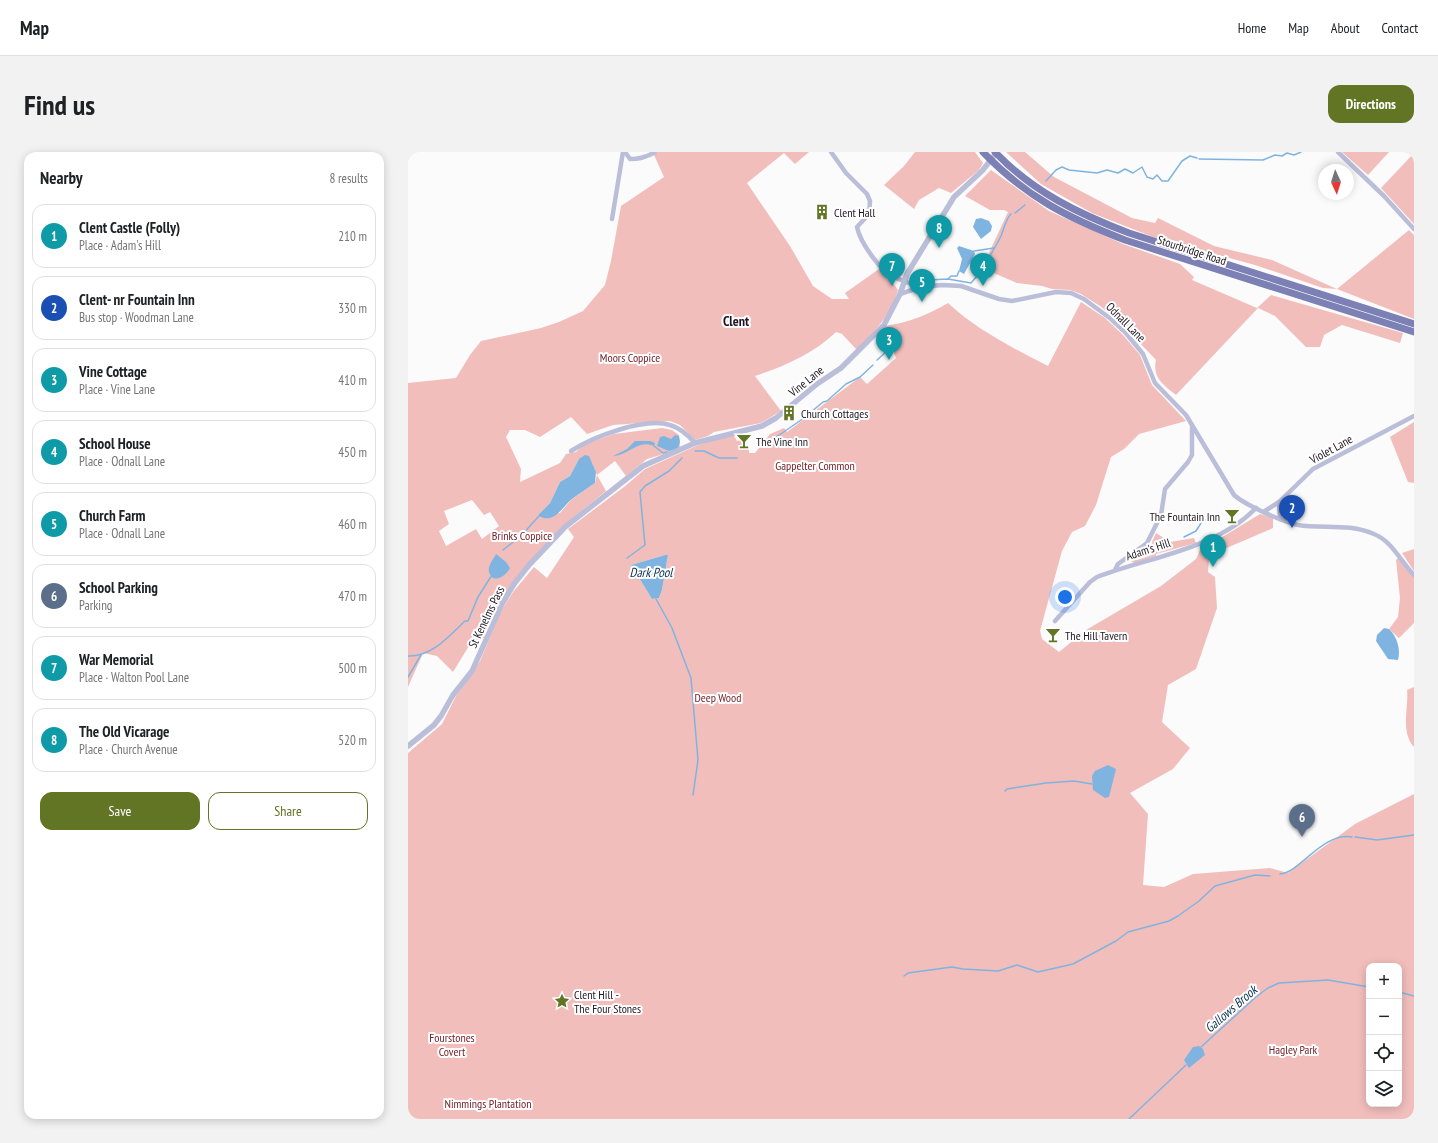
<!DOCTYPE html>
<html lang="en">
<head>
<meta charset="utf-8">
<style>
	:root { --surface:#fff; --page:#f2f2f2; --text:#202124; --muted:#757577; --line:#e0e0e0; --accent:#617524 }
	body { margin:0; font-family:"PT Sans Narrow",sans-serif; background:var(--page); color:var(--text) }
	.controls { position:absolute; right:12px; bottom:12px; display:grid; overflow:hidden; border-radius:8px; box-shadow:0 2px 10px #0003 }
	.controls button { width:36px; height:36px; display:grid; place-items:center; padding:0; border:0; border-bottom:1px solid var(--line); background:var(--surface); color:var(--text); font:20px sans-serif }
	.compass { position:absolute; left:910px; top:12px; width:36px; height:36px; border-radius:50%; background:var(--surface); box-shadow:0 2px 10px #0003; rotate:176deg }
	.you { position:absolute; left:657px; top:445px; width:14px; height:14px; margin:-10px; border:3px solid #fff; border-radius:50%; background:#1a73e8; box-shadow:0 0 0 6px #1a73e833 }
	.badge { display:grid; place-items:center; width:26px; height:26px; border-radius:50%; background:var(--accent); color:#fff; font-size:13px; font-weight:700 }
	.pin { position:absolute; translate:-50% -33px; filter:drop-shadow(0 1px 2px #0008) }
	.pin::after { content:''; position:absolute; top:21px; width:14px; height:12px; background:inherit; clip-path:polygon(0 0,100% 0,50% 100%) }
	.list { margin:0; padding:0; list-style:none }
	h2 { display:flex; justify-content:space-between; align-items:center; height:52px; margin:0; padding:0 16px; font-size:17px }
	h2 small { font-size:13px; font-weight:400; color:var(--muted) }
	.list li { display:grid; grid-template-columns:26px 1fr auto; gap:12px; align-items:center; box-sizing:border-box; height:64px; margin:0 8px 8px; padding:0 8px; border:1px solid var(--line); border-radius:12px }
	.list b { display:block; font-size:15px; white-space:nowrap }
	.list p { margin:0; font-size:13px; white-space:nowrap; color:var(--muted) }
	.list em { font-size:13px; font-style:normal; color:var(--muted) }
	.actions { display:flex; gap:8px; padding:12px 16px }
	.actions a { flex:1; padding:9px 0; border:1px solid var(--accent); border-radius:12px; text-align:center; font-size:14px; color:var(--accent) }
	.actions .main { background:var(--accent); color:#fff }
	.icon { flex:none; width:22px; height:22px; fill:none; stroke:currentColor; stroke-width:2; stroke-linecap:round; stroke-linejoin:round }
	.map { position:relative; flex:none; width:1006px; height:967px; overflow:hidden; border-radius:12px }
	header { display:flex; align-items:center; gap:24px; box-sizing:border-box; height:56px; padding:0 20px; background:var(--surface); border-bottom:1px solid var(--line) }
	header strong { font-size:19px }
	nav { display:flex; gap:22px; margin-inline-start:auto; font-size:14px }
	.intro { display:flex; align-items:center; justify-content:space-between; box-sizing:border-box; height:96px; padding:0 24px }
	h1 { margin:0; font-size:28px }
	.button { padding:10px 18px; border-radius:12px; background:var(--accent); color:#fff; font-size:14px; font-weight:700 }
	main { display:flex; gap:24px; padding:0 24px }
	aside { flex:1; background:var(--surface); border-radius:12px; box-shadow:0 2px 10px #0003 }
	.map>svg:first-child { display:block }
</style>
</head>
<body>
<header>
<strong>Map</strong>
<nav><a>Home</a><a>Map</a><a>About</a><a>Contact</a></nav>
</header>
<div class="intro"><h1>Find us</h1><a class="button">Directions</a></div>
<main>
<aside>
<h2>Nearby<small>8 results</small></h2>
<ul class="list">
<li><span class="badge" style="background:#0f9aa8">1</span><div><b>Clent Castle (Folly)</b><p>Place · Adam's Hill</p></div><em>210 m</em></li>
<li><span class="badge" style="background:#1a4fb4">2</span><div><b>Clent- nr Fountain Inn</b><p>Bus stop · Woodman Lane</p></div><em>330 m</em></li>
<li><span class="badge" style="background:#0f9aa8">3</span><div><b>Vine Cottage</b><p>Place · Vine Lane</p></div><em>410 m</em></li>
<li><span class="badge" style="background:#0f9aa8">4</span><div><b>School House</b><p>Place · Odnall Lane</p></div><em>450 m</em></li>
<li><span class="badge" style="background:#0f9aa8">5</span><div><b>Church Farm</b><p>Place · Odnall Lane</p></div><em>460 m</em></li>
<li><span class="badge" style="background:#5c6f8a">6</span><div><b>School Parking</b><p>Parking</p></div><em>470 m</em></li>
<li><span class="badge" style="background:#0f9aa8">7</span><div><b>War Memorial</b><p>Place · Walton Pool Lane</p></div><em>500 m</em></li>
<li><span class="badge" style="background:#0f9aa8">8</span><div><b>The Old Vicarage</b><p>Place · Church Avenue</p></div><em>520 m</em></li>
</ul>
<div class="actions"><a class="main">Save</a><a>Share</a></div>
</aside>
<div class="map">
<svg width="1006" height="967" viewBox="0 0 1006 967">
	<rect width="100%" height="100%" fill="#fbfbfb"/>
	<g fill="#f1bebc" fill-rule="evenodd">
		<path d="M250,0H401L387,12L376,1L339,31L382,94L405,134L424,147H441L437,141L471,117L482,127L490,138C483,163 466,180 449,198L434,182L428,180C405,202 377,214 347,224L373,259L353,271L306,280L300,284L287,288L272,273L262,269L205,273L179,282L163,265L132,285L117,278H102L98,285L113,317L112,330L152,311L158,302L168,300L175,293L206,282L254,276L264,278L271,283L272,297L239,307L218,324L207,309L189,323L198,339L156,373L104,432L80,473L75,472L74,477L77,478L76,486L64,489L45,520L29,504L15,501L0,535V231L48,226L62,203L73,189L133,176L151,170L175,159L197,133L203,109L213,54L256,25L246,3ZM171,307L184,311L189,323L187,331L163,348L152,361L131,362L142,351L152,330L162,324ZM64,348L76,363L82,360L91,374L74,387L68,377L38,394L31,379L41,372L36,359Z"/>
		<path d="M507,0H567L575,11L571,18L543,41L531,36L511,48L506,57L476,33L496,14Z"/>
		<path d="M598,0H617L646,25L724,66L747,71L750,66L806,94L864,108L929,137L1001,78L1006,83V167L929,137L915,136L847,113L745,85L684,61L633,32Z"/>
		<path d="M934,0H981L960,23Z"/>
		<path d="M1006,1V72L973,36Z"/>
		<path d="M583,18L641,59L715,92L772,112L786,125L784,128L849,156L863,143L995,181L992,191L934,173L916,183L912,195H898L867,164L850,156L768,243C755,233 744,225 748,208L715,173L692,154L673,142L662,138L644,137L634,134L609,131L574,116L600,60L596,58H582L557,44Z"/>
		<path d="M673,150L697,166L715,183L732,203L744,233L778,269L731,282L716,297L703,305L688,353L677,374L664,380L654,399L632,479L634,487L651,500L678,478L753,434L788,407L794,394L816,384L852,362L865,366V376L807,401L806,405L801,407L800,420L807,425L809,456L788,517L760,533L754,570L782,596L765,617L722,641L740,662L735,733L756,735L785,722L862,716L880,721L947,672L1006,642V967H0V601L34,572L48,544L72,509L93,459L105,440L126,415L139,426L166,385L160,377L216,335L237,317L288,294L325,282L329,289L333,288L335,295L341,294V301H347L362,282L376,276L379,280L452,225L459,232L488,206L484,196L478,174C501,170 520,163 540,151C569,178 605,196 640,214ZM257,403H260L254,438L251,446L244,447L223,413ZM961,814H991V952H961Z"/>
		<path d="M1006,270V331L1000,330L982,285Z"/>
		<path d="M748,381L762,390L786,386L788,391L748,402V404L726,411L723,409V405L726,402L729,408L747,402L744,390Z"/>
		<path d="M1006,397V419L994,401Z"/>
		<path d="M990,406L1006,425V471L991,486L981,477L990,465L992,446L988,408Z"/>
		<path d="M1006,535V595C992,579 1001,556 999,538Z"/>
	</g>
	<g fill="#80b4e0">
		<path d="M573,66L581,69L584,74L583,79L573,87L565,75L568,67Z"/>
		<path d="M551,94L566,99L567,102L556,122L551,119L554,107L549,96Z"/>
		<path d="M267,283L271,284L272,290L270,297L261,299L249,294L252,285L256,284L263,287Z"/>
		<path d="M227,289H242L247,291L246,294C230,287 220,304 205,304L219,297Z"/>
		<path d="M177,303L181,304L188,320L187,331C180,336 172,341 164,347C155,354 146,373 131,364V362L142,351L152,330L162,324L171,307Z"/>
		<path d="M88,402L98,410L102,416C98,424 85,433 81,420C79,415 86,406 88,402Z"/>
		<path d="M257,403H260L254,438L251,446L244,447L223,413Z"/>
		<path d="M976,476L981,477C989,484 993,498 990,508L980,507L968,489L969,483Z"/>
		<path d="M700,613L708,617L701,645L697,646L685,638L684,624L687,619Z"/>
		<path d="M791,894L795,897L797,903L781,916L776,908L785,895Z"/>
	</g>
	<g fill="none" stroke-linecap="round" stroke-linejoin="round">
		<g stroke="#80b4e0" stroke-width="1.5">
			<path d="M791,7L855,8L867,3L874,4L879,1L886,3L893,0"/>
			<path d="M638,29L648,18L654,15L661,18L689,21L699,18L710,21L717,17L725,21L734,15L739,25L745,27L749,23L754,29H760L774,9L782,4L789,6"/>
			<path d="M607,61L617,53"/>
			<path d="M566,99L586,96"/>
			<path d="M577,115C581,104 587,96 592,86C596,78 597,68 603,62"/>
			<path d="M540,127L543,124H549L551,119"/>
			<path d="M520,128L540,127L563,131L569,124"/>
			<path d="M469,208L479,199"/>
			<path d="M364,288L396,266L415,250L419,249L438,232L452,225L465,213"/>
			<path d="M246,294L255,301L259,300"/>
			<path d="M287,299H296L311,306H329"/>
			<path d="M776,385L788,379L793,371L806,362"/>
			<path d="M95,398L112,385L131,364"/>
			<path d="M219,406L237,393L232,340L237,334L261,319L274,306"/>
			<path d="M248,447L264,476L283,526L290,608L285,643"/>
			<path d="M0,504C24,505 41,484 57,469H60L70,445L84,423"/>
			<path d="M0,525L13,503"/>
			<path d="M597,639L599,637L638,631L666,629L684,632"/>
			<path d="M947,685L969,688L1006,683"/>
			<path d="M872,722C892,721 914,680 944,685"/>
			<path d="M496,824L500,821L544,815L555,817L590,819L609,813L630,820L665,812L708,789L720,780L761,769L770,764L791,749L807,734L847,723L862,724"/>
			<path d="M991,840L1006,844"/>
			<path d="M793,895L849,844L860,836L871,831L920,828L961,835"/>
			<path d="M721,967L778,913"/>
		</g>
		<g stroke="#bbbed9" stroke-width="4.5">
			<path d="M217,0L222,7C232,7 239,5 247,0"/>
			<path d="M423,0L438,21L459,42L462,49L461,62L449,75C452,90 472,119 486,125C494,129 504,132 513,135"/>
			<path d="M930,0L976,44L1006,77"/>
			<path d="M204,67L215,0"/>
			<path d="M492,142L513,135L534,133L553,134L591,147L604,149L648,140L663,141L676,147L703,167L717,180L735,202L747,231L778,263L826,343C837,353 875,370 890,373C915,377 941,371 966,382C984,389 993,410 1006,423"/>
			<path d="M163,299C185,285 236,265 262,273C272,276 281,284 287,291"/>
			<path d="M871,350L872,367"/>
			<path d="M857,359L871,350L905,317L1006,264"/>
			<path d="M707,418L710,412L739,391L753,363L757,337L780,310L784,303V275"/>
			<path d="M647,469L682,430L689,425C741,405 809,397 848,356"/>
		</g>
		<path stroke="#bbbed9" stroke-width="5.5" d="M0,594L26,573L33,564L45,543L64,519L94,452L106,432L121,413L157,375L235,314L287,291L354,274L368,266L409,232L433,216L476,173L492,142L499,122L546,45L574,19L589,0"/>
		<g stroke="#7c80b4" stroke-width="7">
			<path d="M575,0C618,45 660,66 717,88L1006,180"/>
			<path d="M587,0C625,40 671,62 721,81L1006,172"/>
		</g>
	</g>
	<defs>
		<g id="building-bare" transform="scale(1.2)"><path d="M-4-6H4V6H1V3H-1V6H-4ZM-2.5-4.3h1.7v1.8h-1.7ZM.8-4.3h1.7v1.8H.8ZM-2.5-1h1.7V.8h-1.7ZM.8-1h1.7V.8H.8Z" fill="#617524" stroke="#fff" stroke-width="2.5" paint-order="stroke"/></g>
		<g id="bar-bare" transform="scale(1.2)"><path d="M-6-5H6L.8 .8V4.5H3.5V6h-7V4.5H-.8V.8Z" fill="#617524" stroke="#fff" stroke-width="2.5" paint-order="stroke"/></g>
		<g id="sight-bare" transform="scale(1.2)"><path d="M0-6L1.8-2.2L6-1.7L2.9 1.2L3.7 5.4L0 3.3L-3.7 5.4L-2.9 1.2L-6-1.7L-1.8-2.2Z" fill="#617524" stroke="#fff" stroke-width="2.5" paint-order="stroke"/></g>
	</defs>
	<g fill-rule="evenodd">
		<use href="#building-bare" x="414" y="60"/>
		<use href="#building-bare" x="381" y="261"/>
		<use href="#bar-bare" x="336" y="289"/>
		<use href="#bar-bare" x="824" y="364"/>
		<use href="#bar-bare" x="645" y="483"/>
		<use href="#sight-bare" x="154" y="849"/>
	</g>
	<g text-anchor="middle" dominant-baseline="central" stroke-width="4" stroke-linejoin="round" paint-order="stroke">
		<g font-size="12" fill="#1d1620" stroke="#fff" text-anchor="start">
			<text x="426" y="60">Clent Hall</text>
			<text x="393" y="261">Church Cottages</text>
			<text x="348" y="289">The Vine Inn</text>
			<text x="812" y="364" text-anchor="end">The Fountain Inn</text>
			<text x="657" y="483">The Hill Tavern</text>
			<text x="166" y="842">Clent Hill -<tspan x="166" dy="14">The Four Stones</tspan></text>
		</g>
		<g font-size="12" fill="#1d1620" stroke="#fff">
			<text transform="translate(784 98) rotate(18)">Stourbridge Road</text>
			<text transform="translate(718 170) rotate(45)">Odnall Lane</text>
			<text transform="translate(398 229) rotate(-39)">Vine Lane</text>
			<text transform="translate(923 297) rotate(-29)">Violet Lane</text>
			<text transform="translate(740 397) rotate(-18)">Adam's Hill</text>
			<text transform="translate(78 465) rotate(-64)">St Kenelms Pass</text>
		</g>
		<g font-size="12" fill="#752329" stroke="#fff">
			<text x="222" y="205">Moors Coppice</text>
			<text x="407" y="313">Gappelter Common</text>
			<text x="114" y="383">Brinks Coppice</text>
			<text x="310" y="545">Deep Wood</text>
			<text x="44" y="885">Fourstones<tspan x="44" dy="14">Covert</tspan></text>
			<text x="885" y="897">Hagley Park</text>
			<text x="80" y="951">Nimmings Plantation</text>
		</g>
		<g font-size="13" font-style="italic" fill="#08314f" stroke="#fff">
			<text x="243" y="420">Dark Pool</text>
			<text transform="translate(823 857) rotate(-41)">Gallows Brook</text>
		</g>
		<g font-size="14" font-weight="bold" fill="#1d1620" stroke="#fff">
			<text x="328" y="169">Clent</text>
		</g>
	</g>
</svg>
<div class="controls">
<button>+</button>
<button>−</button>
<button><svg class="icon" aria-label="locate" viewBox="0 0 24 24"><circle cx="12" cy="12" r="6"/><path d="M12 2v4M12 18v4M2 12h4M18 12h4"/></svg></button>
<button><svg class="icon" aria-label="layers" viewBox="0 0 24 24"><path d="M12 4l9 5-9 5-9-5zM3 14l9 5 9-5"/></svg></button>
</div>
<svg class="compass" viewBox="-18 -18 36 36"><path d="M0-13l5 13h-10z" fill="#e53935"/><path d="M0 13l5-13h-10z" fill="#757577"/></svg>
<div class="you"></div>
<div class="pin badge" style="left:805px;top:415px;background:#0f9aa8">1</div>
<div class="pin badge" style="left:884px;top:376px;background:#1a4fb4">2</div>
<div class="pin badge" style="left:481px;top:208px;background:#0f9aa8">3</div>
<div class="pin badge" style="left:575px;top:134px;background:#0f9aa8">4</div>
<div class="pin badge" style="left:514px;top:150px;background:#0f9aa8">5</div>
<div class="pin badge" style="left:894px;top:685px;background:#5c6f8a">6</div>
<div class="pin badge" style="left:484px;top:134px;background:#0f9aa8">7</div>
<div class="pin badge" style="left:531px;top:96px;background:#0f9aa8">8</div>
</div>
</main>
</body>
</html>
